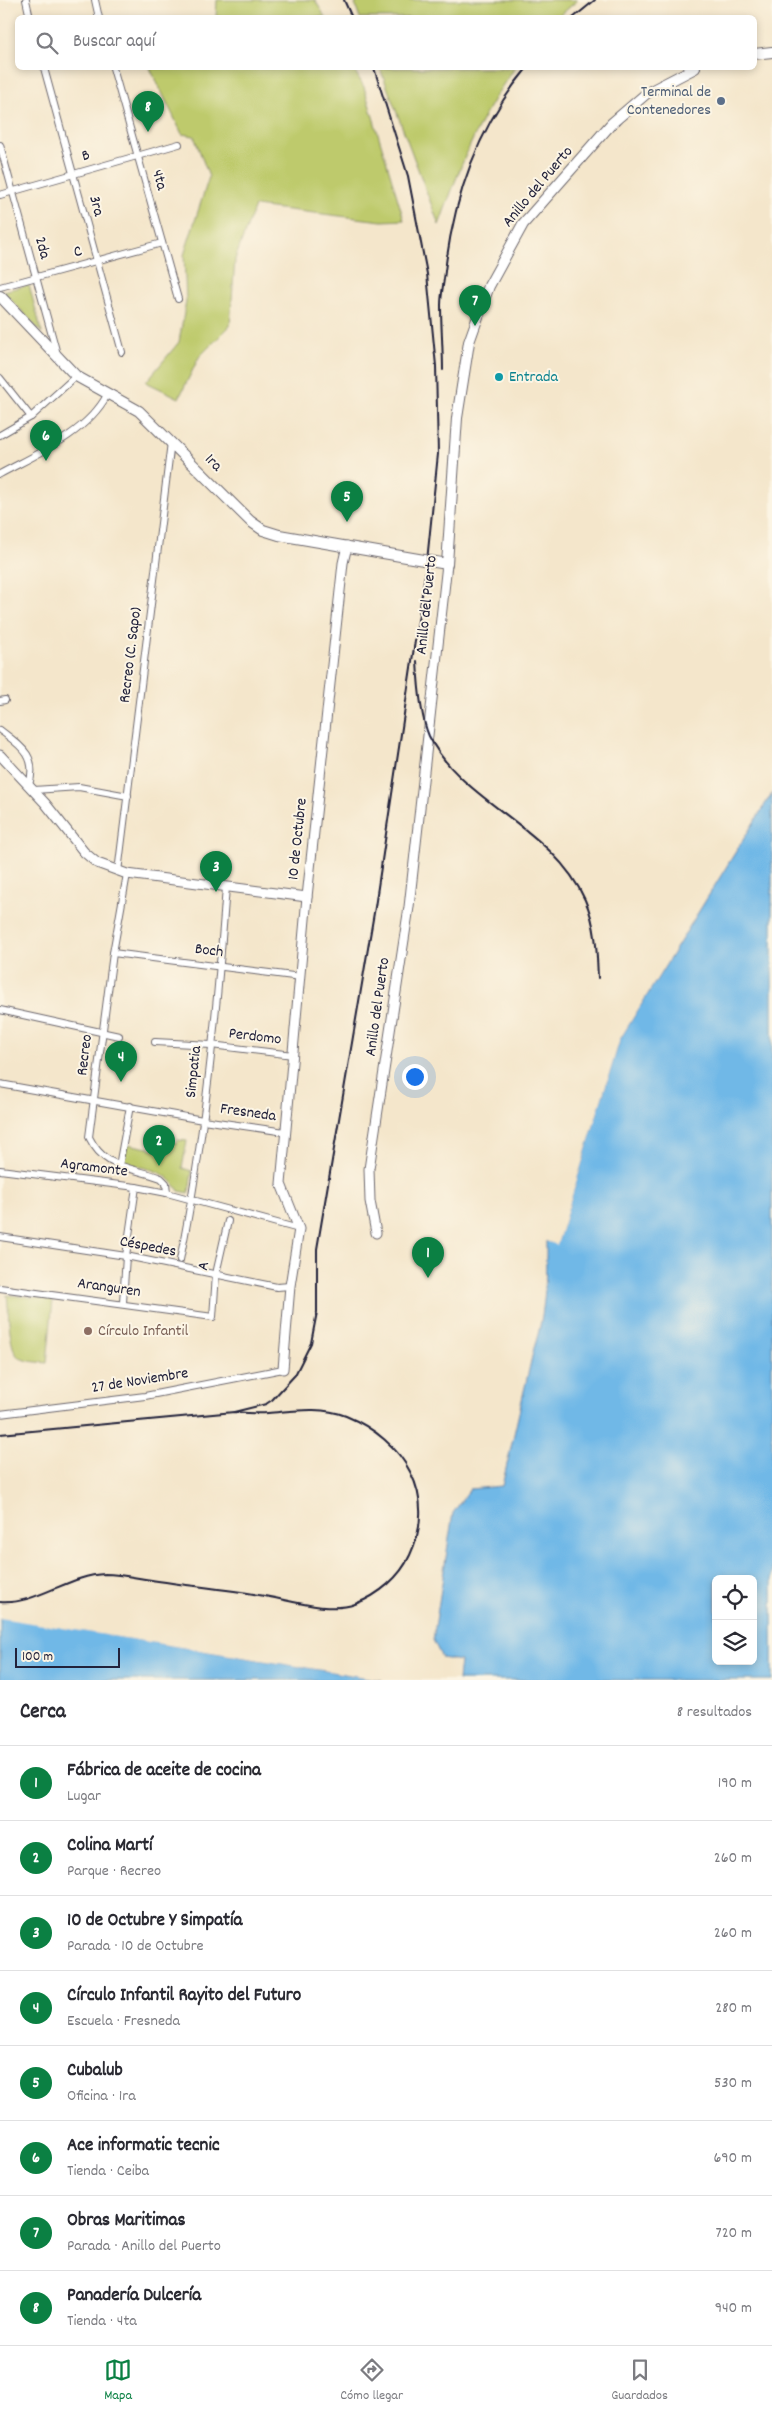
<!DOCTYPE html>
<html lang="es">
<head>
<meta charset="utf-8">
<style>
	:root { --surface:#fff; --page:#f7f7f7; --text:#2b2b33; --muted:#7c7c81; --line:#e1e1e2; --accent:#0b8043 }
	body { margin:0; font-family:Dekko,sans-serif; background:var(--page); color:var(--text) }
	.controls { position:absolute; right:15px; bottom:15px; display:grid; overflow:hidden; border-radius:8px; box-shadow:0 2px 8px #0003 }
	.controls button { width:45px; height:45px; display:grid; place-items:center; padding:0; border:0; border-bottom:1px solid var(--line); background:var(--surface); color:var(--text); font:25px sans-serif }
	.scale { position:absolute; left:15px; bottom:12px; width:105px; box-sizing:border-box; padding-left:5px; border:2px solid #22223b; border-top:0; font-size:14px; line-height:18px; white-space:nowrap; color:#22223b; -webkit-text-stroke:4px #fcf5e5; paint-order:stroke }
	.you { position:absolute; left:414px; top:1076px; width:18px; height:18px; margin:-12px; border:4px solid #fff; border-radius:50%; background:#1a73e8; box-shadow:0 0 0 8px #1a73e833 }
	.badge { display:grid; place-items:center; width:32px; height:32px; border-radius:50%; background:var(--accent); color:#fff; font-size:16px; font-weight:700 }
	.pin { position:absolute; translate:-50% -41px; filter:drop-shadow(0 1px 2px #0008) }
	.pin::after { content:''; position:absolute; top:26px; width:18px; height:15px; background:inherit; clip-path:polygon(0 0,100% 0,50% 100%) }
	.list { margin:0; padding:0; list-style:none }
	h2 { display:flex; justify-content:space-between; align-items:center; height:65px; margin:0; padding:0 20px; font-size:21px }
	h2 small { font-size:16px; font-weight:400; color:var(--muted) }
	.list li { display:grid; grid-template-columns:32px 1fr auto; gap:15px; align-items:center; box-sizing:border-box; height:75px; padding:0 20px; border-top:1px solid var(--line) }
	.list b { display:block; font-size:19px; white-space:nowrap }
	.list p { margin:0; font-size:16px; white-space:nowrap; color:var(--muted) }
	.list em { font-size:16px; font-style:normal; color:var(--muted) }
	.icon { flex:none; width:28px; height:28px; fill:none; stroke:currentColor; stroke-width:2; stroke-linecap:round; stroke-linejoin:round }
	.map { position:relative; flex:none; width:772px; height:1680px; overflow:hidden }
	.search { position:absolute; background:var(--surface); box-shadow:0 2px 8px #0003; left:15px; right:15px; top:15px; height:55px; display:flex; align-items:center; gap:12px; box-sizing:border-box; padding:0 18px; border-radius:8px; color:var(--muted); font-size:19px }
	.sheet { height:665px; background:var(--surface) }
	nav { display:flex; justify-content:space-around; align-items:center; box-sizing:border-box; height:70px; border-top:1px solid var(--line); background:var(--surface); font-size:14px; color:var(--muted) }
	nav a { display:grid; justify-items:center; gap:2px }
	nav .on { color:var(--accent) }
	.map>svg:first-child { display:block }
</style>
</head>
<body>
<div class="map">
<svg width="772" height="1680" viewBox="0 0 772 1680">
	<rect width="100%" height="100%" fill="#fcf5e5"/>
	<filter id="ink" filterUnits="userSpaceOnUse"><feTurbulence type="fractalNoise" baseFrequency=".02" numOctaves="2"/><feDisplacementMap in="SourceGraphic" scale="10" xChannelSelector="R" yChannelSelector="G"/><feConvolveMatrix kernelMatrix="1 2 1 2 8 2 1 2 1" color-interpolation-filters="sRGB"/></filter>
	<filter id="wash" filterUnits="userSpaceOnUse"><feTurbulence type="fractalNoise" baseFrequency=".0096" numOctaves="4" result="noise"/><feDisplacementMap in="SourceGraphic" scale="20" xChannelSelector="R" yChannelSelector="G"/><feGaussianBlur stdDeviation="1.12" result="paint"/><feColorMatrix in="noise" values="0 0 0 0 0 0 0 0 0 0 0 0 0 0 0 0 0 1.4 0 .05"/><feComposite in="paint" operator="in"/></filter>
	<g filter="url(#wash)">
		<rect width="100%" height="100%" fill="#f4e6cb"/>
		<g fill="#beca6c" stroke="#707654">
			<path d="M217,0H315L325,17H216Z"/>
			<path d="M361,0H578L558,17L360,18L355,4Z"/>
			<path d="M150,68H353L364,87L404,220L382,221L255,206L235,259L230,326L199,357L179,398L146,382L179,342L186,301L184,255L209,177L194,136L182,134Z"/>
			<path d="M380,68H515C477,118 461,166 439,225Z"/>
			<path d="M29,285L42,333L3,291Z"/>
			<path d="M160,1139L177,1143L178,1140L187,1141L182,1168L192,1171L189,1193L179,1191C166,1169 146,1168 123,1164L127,1144L158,1150Z"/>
			<path d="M7,1295L53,1299L47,1363C39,1362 28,1362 20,1358C8,1352 9,1308 7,1295Z"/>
		</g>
		<g fill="#6fb8e7" stroke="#486d91" fill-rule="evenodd">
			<path d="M772,793V1680H458L460,1661L442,1658L433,1640L453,1513L470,1489L502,1486L534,1348C546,1312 546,1278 546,1241L557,1244L620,1039ZM716,1579H753V1661H716Z"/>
			<path d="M0,1617L382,1680H0Z"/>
		</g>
		<g fill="#f4e6cb">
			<path d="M772,790L620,1039L557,1245L543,1240L546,1238L555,1241L617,1038L714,879Z"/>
			<path d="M0,1614L382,1678L384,1680L0,1618Z"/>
		</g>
	</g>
	<g filter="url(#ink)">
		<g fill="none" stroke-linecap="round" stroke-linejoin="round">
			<g stroke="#6c676d" stroke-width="8">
				<g id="street">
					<path d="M26,0L30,18"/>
					<path d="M95,0L99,18"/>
					<path d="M44,68L122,352"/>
					<path d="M113,68L178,299"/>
					<path d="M0,145L57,354"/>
					<path d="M0,195L179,144"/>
					<path d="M0,287L162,243"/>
					<path d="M0,378L31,417"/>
					<path d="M0,435L31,417L76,376"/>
					<path d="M0,474C37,454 87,433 107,395"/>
					<path d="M0,701L5,700"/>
					<path d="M0,730C21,746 38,756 29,785"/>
					<path d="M34,790L79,787L128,796"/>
					<path d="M118,872L171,442"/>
					<path d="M127,874L113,953L89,1137C105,1170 130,1166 161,1178L166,1183L167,1193"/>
					<path d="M113,953L301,977"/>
					<path d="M0,1010L119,1036"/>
					<path d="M155,1042L211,1045L293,1055"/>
					<path d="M0,1084L203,1120L285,1132"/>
					<path d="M119,1166L130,1106"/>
					<path d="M0,1170L136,1187L167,1193L299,1229"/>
					<path d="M0,1237L126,1256L277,1287L290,1286"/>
					<path d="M180,1260C205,1137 217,1011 226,887"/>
					<path d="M0,1288L213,1317L216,1274L228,1221"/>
					<path d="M123,1303L126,1256L136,1187"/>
					<path d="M0,1414L145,1396L283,1369"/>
				</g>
			</g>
			<g stroke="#6c676d" stroke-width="11">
				<g id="secondary">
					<path d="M0,755L45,803L84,852L97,863L127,874L307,897"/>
					<path d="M376,1233L370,1201L369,1169L409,907L447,564"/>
					<path d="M283,1369L290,1286L299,1229L281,1184L307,897L343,563L347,546"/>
				</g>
			</g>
			<g stroke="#6c676d" stroke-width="12">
				<g id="primary">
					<path d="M754,54L772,52"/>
					<path d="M0,296L76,376L139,411L250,521L263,530L279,535L447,564L457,418L469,342L489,286L523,224L612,123L647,93L695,68"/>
				</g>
			</g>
			<use href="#street" stroke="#fff" stroke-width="6"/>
			<use href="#secondary" stroke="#fff" stroke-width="9"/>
			<use href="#primary" stroke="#fff" stroke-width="10"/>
			<g stroke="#22223b" stroke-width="2">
				<path d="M344,0L352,18"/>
				<path d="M573,18L595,0"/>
				<path d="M443,370C443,349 441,327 441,305C441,294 444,282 445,271C454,197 479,125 527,68"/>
				<path d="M417,661C418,681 421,718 429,736C461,802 553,827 585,900C596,925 597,952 598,978"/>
				<path d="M234,1412L266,1404L272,1400L295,1375L311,1343L317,1312V1249L375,907L427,561L438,454L436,366L427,274L408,176L374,68"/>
				<path d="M0,1434L234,1412C245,1413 257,1414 268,1413C294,1411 320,1406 346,1416C404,1440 438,1495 410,1555C400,1577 379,1595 355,1604C329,1614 286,1599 259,1595C225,1589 191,1586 158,1581C141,1579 122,1574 105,1574C68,1575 37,1605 0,1602"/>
			</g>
		</g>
	</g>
	<circle fill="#5c6f8a" stroke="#fcf5e5" stroke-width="2" cx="721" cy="101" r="5"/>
	<circle fill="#0f9aa8" stroke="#fcf5e5" stroke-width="2" cx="499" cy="377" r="5"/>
	<circle fill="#8d6e63" stroke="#fcf5e5" stroke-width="2" cx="88" cy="1331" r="5"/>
	<g text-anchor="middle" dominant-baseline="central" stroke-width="4" stroke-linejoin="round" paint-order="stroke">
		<g font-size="16" fill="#4e5e75" stroke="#fcf5e5" text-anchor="end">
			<text x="711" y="92">Terminal de<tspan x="711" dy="18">Contenedores</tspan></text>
		</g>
		<g font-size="16" fill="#22223b" stroke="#fcf5e5">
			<text transform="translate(86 156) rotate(-16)">B</text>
			<text transform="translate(159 180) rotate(74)">4ta</text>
			<text transform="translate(538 187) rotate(-50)">Anillo del Puerto</text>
			<text transform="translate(96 206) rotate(75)">3ra</text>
			<text transform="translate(42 248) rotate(75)">2da</text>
			<text transform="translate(78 252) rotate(-15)">C</text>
			<text transform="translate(213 463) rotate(45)">1ra</text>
			<text transform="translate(427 605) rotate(-84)">Anillo del Puerto</text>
			<text transform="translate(131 655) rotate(-83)">Recreo (C. Sapo)</text>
			<text transform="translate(298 839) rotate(-84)">10 de Octubre</text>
			<text transform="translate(209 951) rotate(7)">Boch</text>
			<text transform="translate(378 1007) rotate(-82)">Anillo del Puerto</text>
			<text transform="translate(255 1037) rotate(7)">Perdomo</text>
			<text transform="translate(85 1055) rotate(-83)">Recreo</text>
			<text transform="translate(194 1072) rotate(-84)">Simpatia</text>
			<text transform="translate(248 1113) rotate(8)">Fresneda</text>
			<text transform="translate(94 1168) rotate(7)">Agramonte</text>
			<text transform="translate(148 1247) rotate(11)">Céspedes</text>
			<text transform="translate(204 1266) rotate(-80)">A</text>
			<text transform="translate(109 1288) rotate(8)">Aranguren</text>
			<text transform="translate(140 1381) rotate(-9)">27 de Noviembre</text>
		</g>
		<g font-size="16" fill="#0d838f" stroke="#fcf5e5" text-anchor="start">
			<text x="509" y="377">Entrada</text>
		</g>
		<g font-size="16" fill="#785e54" stroke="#fcf5e5" text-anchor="start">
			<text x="98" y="1331">Círculo Infantil</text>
		</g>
	</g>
</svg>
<div class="controls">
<button><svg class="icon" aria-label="locate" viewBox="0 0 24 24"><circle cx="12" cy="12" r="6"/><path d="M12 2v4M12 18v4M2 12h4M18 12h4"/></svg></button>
<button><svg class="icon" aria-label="layers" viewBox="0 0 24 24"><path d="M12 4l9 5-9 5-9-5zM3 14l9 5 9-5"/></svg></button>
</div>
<div class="scale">100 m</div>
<div class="you"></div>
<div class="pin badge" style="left:428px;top:1278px">1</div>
<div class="pin badge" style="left:159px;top:1166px">2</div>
<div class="pin badge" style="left:216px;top:892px">3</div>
<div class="pin badge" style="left:121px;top:1082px">4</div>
<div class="pin badge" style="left:347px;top:522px">5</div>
<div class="pin badge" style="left:46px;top:461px">6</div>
<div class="pin badge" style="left:475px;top:326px">7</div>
<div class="pin badge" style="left:148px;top:132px">8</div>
<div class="search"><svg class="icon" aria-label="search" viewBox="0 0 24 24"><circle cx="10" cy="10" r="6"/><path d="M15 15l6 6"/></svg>Buscar aquí</div>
</div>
<section class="sheet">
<h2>Cerca<small>8 resultados</small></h2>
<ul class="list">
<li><span class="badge">1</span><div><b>Fábrica de aceite de cocina</b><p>Lugar</p></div><em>190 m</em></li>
<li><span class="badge">2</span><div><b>Colina Martí</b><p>Parque · Recreo</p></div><em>260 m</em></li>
<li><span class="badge">3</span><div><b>10 de Octubre Y Simpatía</b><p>Parada · 10 de Octubre</p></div><em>260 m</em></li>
<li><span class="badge">4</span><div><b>Círculo Infantil Rayito del Futuro</b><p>Escuela · Fresneda</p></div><em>280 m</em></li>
<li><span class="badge">5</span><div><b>Cubalub</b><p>Oficina · 1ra</p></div><em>530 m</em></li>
<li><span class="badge">6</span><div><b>Ace informatic tecnic</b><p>Tienda · Ceiba</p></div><em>690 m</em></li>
<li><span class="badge">7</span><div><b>Obras Maritimas</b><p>Parada · Anillo del Puerto</p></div><em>720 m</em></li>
<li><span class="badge">8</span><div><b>Panadería Dulcería</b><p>Tienda · 4ta</p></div><em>940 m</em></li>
</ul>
</section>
<nav>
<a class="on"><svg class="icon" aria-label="map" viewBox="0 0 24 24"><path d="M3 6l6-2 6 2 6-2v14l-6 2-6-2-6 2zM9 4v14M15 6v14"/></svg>Mapa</a>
<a><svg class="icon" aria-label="directions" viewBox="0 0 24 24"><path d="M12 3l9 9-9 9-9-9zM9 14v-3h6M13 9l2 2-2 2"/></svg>Cómo llegar</a>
<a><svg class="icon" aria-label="saved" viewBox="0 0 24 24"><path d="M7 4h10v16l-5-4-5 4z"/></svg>Guardados</a>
</nav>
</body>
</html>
